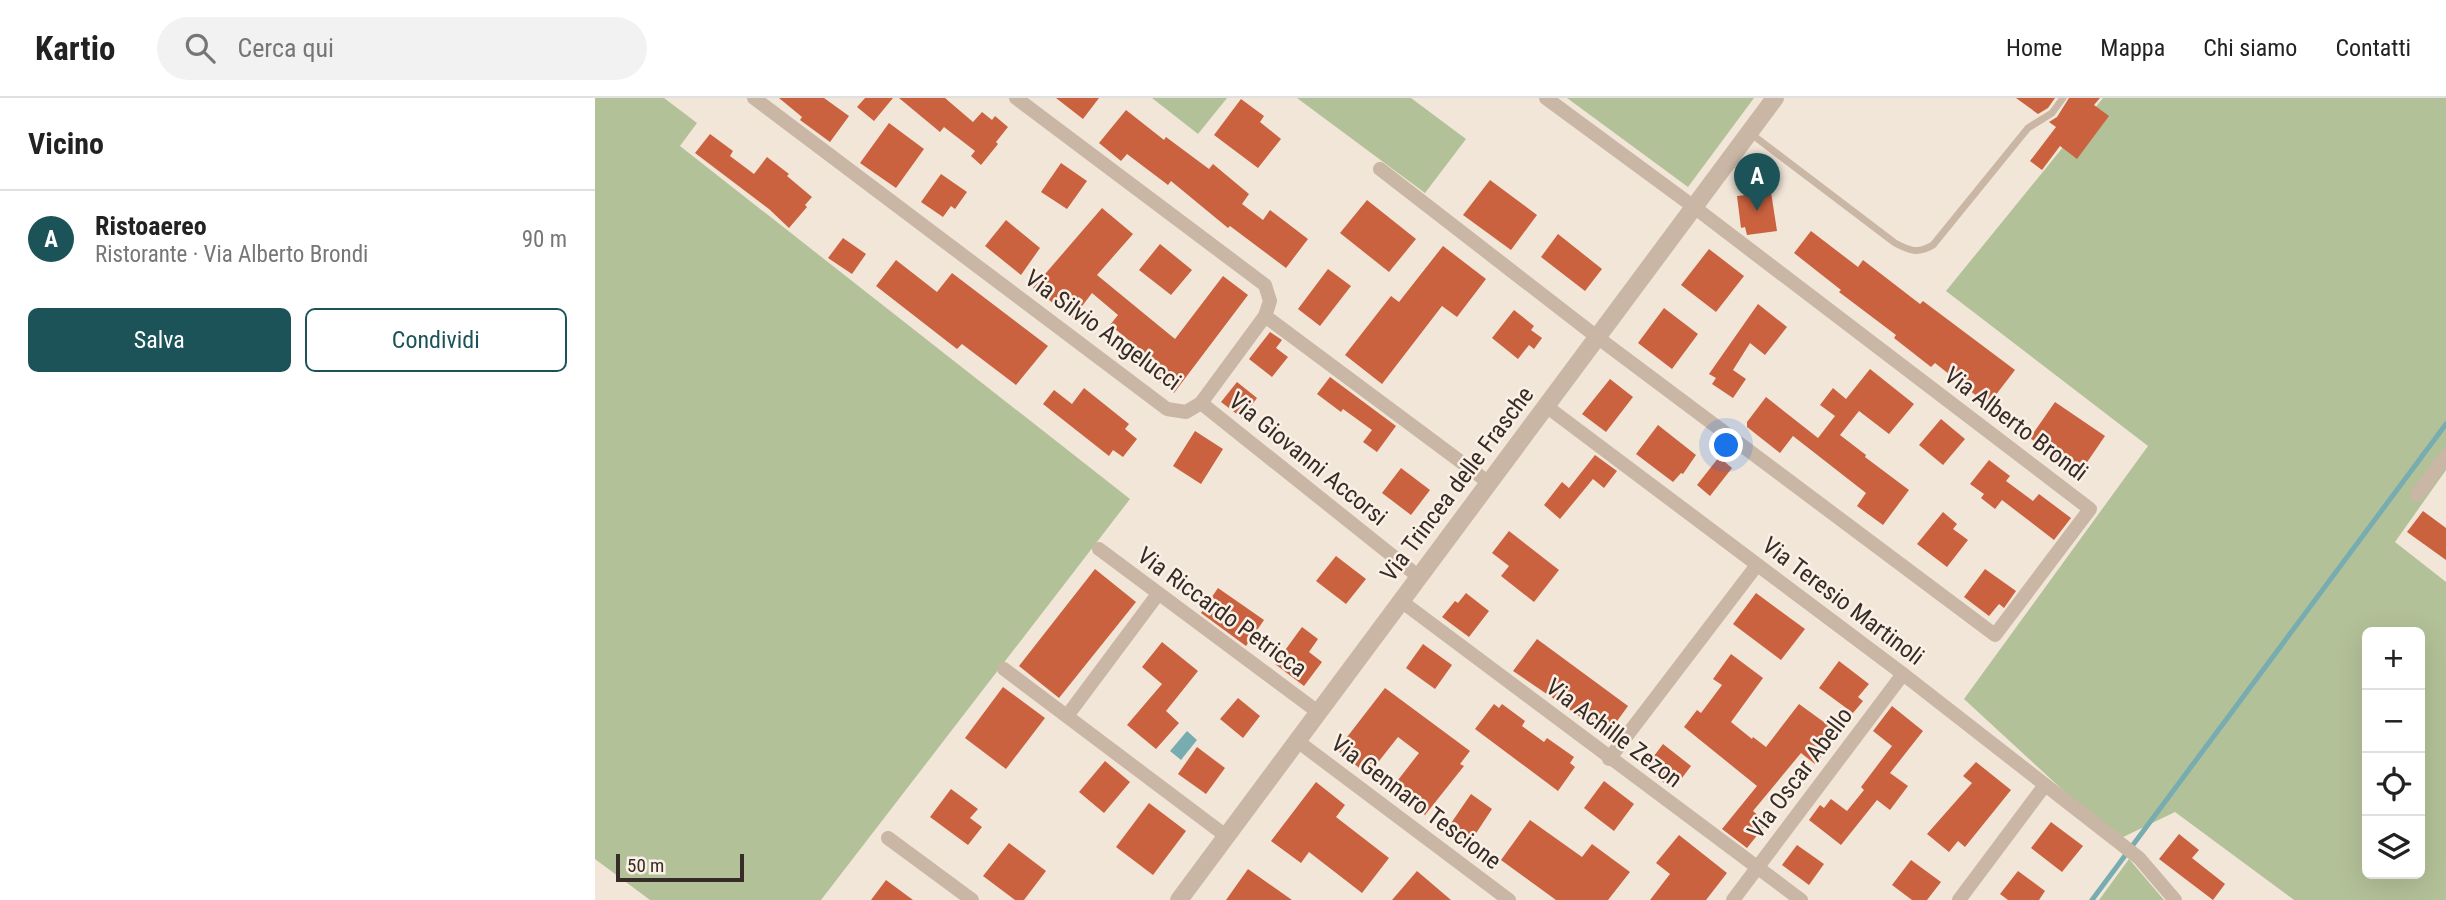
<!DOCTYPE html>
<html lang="it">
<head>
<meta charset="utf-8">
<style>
	:root { --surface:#fff; --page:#f2f2f2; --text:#222; --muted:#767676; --line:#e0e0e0; --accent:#1b5358 }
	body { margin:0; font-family:"Roboto Condensed",sans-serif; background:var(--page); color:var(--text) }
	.controls { position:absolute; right:21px; bottom:21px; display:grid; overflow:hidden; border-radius:10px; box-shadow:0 7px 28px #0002 }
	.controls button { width:63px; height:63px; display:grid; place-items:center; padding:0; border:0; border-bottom:2px solid var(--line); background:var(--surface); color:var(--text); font:35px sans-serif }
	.scale { position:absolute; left:21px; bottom:18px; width:128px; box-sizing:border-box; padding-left:7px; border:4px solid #362b26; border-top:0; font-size:19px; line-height:24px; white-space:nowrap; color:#362b26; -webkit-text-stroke:5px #faf0e5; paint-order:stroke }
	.you { position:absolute; left:1132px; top:348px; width:24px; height:24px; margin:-18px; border:5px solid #fff; border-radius:50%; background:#1a73e8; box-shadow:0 0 0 10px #1a73e833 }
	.badge { display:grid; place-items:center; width:46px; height:46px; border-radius:50%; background:var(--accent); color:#fff; font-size:23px; font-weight:700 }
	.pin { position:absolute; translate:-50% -58px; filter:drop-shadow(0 2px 4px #0008) }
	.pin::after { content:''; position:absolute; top:37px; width:24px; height:21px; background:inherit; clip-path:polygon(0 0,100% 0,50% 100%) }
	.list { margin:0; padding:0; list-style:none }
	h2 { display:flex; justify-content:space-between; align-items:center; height:91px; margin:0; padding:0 28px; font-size:30px }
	h2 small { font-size:23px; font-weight:400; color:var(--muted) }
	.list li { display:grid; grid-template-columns:46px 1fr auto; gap:21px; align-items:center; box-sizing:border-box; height:98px; padding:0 28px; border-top:2px solid var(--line) }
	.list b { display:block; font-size:26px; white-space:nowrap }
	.list p { margin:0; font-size:23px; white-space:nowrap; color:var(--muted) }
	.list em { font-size:23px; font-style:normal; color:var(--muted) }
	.actions { display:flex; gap:14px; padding:21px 28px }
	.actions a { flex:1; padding:16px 0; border:2px solid var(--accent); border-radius:10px; text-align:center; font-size:24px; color:var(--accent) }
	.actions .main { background:var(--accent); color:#fff }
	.icon { flex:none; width:38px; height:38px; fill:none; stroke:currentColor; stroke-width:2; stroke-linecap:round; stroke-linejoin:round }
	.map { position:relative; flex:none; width:1851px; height:802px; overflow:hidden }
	header { display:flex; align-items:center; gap:42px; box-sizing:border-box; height:98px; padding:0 35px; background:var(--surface); border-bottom:2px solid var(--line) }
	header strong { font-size:33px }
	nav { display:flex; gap:38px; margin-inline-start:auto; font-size:24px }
	.search { width:490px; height:63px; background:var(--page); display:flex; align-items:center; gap:18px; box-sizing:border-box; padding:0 24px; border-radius:38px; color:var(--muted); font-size:26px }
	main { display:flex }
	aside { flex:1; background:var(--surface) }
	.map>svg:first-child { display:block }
</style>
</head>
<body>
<header>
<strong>Kartio</strong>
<div class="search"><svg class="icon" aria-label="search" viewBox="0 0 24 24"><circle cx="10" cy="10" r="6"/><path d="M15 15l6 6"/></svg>Cerca qui</div>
<nav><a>Home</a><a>Mappa</a><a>Chi siamo</a><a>Contatti</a></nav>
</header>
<main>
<aside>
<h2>Vicino<small></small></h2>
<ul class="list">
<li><span class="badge">A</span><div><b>Ristoaereo</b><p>Ristorante · Via Alberto Brondi</p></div><em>90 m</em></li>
</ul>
<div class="actions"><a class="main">Salva</a><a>Condividi</a></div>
</aside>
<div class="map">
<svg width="1851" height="802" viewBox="0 0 1851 802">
	<rect width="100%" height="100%" fill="#f2e6d9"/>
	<g fill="#b3c198" fill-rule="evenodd">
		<path d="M0,0H69L102,25L85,48L535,401L226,802H55L0,761Z"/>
		<path d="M557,0H632L603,36Z"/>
		<path d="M702,0H816L871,41L830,95Z"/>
		<path d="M972,0H1159L1093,89Z"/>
		<path d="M1508,0H1851V372L1800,444L1851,484V802H1699L1580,714L1522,742L1369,601L1553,348L1351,193ZM1772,534H1825V776H1772Z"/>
		<path d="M1534,761L1569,802H1504Z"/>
	</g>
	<path fill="#77adb0" d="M592,633L602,642L586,662L575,653Z"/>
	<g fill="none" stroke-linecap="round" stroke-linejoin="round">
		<path stroke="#77adb0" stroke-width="5" d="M1497,802L1851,326"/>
	</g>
	<g fill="#ca623f">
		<path d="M184,0H229L254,18L235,44L205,22L207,19Z"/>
		<path d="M270,0H298L279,23L262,9Z"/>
		<path d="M304,0H350L378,24L387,14L397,22L400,18L413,29L401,44L403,46L386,67L376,58L380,53L349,29L345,34Z"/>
		<path d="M461,0H504L488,21Z"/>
		<path d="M1421,0H1460L1453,10L1443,16Z"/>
		<path d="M1474,0H1505L1499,7L1514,18L1482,61L1465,48L1447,72L1435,63L1461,29L1454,24L1462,19Z"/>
		<path d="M646,1L669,18L665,24L686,41L663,70L619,37Z"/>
		<path d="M531,12L569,42L571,39L614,71L618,66L654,96L647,106L668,122L675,112L713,141L691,170L635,128L633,130L576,83L573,87L532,56L526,63L504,45Z"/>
		<path d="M294,25L329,51L301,90L265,65Z"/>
		<path d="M115,36L138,53L135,58L159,76L172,59L194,76L192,78L217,99L210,107L212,109L194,130L174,111L100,55Z"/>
		<path d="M466,65L492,83L472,111L446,94Z"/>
		<path d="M346,76L372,94L360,111L356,108L348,119L326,104Z"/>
		<path d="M895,82L942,117L916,152L868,117Z"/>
		<path d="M1176,94L1182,133L1152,137L1150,129L1146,130L1142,98Z"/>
		<path d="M772,102L821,141L794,174L745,135Z"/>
		<path d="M507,110L538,136L502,177L580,241L628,178L653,197L579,295L554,276L562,265L515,227L523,217L497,195L478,220L438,190Z"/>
		<path d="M411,122L445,150L426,177L390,148Z"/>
		<path d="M1216,133L1263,169L1268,162L1325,206L1328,203L1420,272L1393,307L1340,265L1336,269L1299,240L1301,237L1244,194L1246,192L1199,155Z"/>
		<path d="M963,136L1007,171L990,193L946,159Z"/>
		<path d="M248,140L271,156L257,176L233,160Z"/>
		<path d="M565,146L597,172L576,197L544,172Z"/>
		<path d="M848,148L891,181L862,219L847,208L787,286L750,257L796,198L804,204Z"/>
		<path d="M1114,151L1149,178L1121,214L1086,187Z"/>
		<path d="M301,162L342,194L357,175L453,248L421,287L367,246L362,251L281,188Z"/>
		<path d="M733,171L756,188L725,228L703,211Z"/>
		<path d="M1163,206L1192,229L1170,257L1155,245L1138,272L1151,281L1138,300L1117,286L1121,280L1114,276Z"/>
		<path d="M1069,210L1103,236L1077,271L1043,245Z"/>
		<path d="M919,212L939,228L936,232L947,240L939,251L934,247L923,261L897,240Z"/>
		<path d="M675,234L687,242L681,250L693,259L677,279L654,261Z"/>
		<path d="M1275,271L1319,306L1294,336L1264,313L1245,337L1271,357L1270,359L1314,392L1288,427L1262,408L1271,395L1198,338L1185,355L1152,329V324L1171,299L1223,340L1240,318L1225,307L1238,290L1251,301Z"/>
		<path d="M735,279L801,328L782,354L768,344L777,332L748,311L746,314L722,296Z"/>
		<path d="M1015,281L1038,299L1011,334L987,316Z"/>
		<path d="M642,284L662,300L647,320L626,304Z"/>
		<path d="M489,290L534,326L530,331L542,341L528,359L518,352L514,358L448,306L459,292L477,306Z"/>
		<path d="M1460,304L1510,338L1484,376L1435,340Z"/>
		<path d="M1346,321L1370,341L1348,367L1324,347Z"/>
		<path d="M1063,327L1101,357L1088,376L1086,375L1078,384L1041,356Z"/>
		<path d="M600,333L628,351L606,386L578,368Z"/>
		<path d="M1000,357L1022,373L1009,390L998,381L965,421L949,407L967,384L974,390Z"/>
		<path d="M1124,359L1137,370L1115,398L1102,387Z"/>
		<path d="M1394,362L1415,378L1411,383L1438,403L1444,396L1476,420L1459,442L1407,402L1400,411L1386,400L1389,396L1375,386Z"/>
		<path d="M806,370L835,392L816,417L787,395Z"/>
		<path d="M1828,413L1851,430V462L1812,434Z"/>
		<path d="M1348,414L1362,426L1358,431L1373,442L1352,469L1322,446Z"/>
		<path d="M914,433L964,472L939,504L906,478L914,468L897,455Z"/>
		<path d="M741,458L771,481L751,506L721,483Z"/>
		<path d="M500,471L541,504L464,600L424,568Z"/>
		<path d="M1390,471L1421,493L1409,510L1404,506L1394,518L1369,499Z"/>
		<path d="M623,490L669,522L651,548L606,515Z"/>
		<path d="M871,495L894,513L874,539L847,519L860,503L863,505Z"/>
		<path d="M1161,495L1210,531L1186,562L1138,526Z"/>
		<path d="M707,529L723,541L714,554L727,564L709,588L680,566Z"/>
		<path d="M942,541L1033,608L1012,637L918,573Z"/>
		<path d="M567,544L603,573L571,613L584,625L561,651L532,627L567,586L547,569Z"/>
		<path d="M828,546L857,567L840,591L811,570Z"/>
		<path d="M1136,556L1168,580L1136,624L1157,641L1158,639L1171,649L1204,606L1244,635L1220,666L1206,655L1158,713L1172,725L1152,750L1127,731L1162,688L1089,629L1102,612L1106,615L1127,587L1118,581Z"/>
		<path d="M1244,563L1274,586L1263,599L1268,603L1258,615L1224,590Z"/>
		<path d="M408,589L450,620L411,671L370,640Z"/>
		<path d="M790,590L875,653L865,666L869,668L830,717L796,691L824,655L803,639L773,677L742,652Z"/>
		<path d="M643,600L665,618L648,640L625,621Z"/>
		<path d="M899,606L904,610L907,606L930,623L927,628L949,644L952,640L979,659L975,665L980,669L963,693L880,631Z"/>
		<path d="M1297,608L1328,633L1295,675L1313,688L1295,712L1282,702L1246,747L1214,722L1225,707L1229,710L1236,701L1252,713L1269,692L1266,689L1297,648L1278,633Z"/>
		<path d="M1068,646L1096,668L1078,692L1050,670Z"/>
		<path d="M602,649L630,670L611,696L583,676Z"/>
		<path d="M510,663L535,684L509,715L484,694Z"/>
		<path d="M1381,664L1416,692L1370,749L1363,743L1354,754L1332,736L1377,685L1368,678Z"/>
		<path d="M1009,683L1039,706L1019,733L989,710Z"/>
		<path d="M721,684L750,707L741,719L794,760L767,795L714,754L706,765L676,743Z"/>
		<path d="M356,691L383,711L375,720L387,729L373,747L335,719Z"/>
		<path d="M876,696L897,711L874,746L852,731Z"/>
		<path d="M554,705L591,733L558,777L521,749Z"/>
		<path d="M935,722L987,759L997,746L1035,774L1013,802H961L906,762Z"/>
		<path d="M1456,724L1488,748L1467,774L1436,750Z"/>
		<path d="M1584,736L1604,752L1597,760L1630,786L1618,802L1564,761Z"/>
		<path d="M1084,737L1132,775L1111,802H1055L1075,776L1061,765Z"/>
		<path d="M414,745L451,773L429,802H420L388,778Z"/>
		<path d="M1202,747L1229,766L1214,787L1187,767Z"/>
		<path d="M1316,762L1346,784L1332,802H1317L1297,787Z"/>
		<path d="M653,771L697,802H631Z"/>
		<path d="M822,773L856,802H797Z"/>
		<path d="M1423,773L1450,793L1444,802H1413L1405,796Z"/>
		<path d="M291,782L318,802H276Z"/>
	</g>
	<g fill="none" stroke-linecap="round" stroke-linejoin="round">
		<path stroke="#cab6a4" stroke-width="7" d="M1155,35L1300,145C1315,153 1323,156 1338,147L1433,30L1457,15L1468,0"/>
		<g stroke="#cab6a4" stroke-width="14">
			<path d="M159,0L572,311L591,314L606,305L670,218L675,203L670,187L421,0"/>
			<path d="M785,71L1002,239L1400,537L1495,411L1099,109L951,0"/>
			<path d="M670,218L893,384"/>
			<path d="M606,305L824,479"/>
			<path d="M951,308L1308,576L1544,760L1580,802"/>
			<path d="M1822,397L1851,358"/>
			<path d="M504,451L723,614"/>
			<path d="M806,503L1206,802"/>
			<path d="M409,571L631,738"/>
			<path d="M472,618L563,496"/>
			<path d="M701,642L914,802"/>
			<path d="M1014,661L1162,467"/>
			<path d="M293,740L377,802"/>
			<path d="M1138,802L1308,576"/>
			<path d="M1364,802L1450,687"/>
		</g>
		<path stroke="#cab6a4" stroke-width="18" d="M584,802L1180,0"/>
	</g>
	<g text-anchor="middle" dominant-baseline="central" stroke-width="5" stroke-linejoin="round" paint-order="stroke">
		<g font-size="24" fill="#362b26" stroke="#faf0e5">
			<text transform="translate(508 232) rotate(36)">Via Silvio Angelucci</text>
			<text transform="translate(1421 326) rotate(37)">Via Alberto Brondi</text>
			<text transform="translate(713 361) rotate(39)">Via Giovanni Accorsi</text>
			<text transform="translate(862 386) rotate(-53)">Via Trincea delle Frasche</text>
			<text transform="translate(1248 503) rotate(37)">Via Teresio Martinoli</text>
			<text transform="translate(627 514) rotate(36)">Via Riccardo Petricca</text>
			<text transform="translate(1019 635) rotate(37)">Via Achille Zezon</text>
			<text transform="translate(1205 675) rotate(-53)">Via Oscar Abello</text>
			<text transform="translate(821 704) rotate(37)">Via Gennaro Tescione</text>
		</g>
	</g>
</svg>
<div class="controls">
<button>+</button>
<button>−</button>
<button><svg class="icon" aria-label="locate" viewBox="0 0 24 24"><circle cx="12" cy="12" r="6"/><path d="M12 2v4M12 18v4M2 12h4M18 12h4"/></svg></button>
<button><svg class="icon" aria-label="layers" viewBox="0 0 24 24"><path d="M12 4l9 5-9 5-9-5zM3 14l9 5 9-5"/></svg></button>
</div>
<div class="scale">50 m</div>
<div class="you"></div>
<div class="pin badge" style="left:1162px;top:113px">A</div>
</div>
</main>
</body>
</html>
